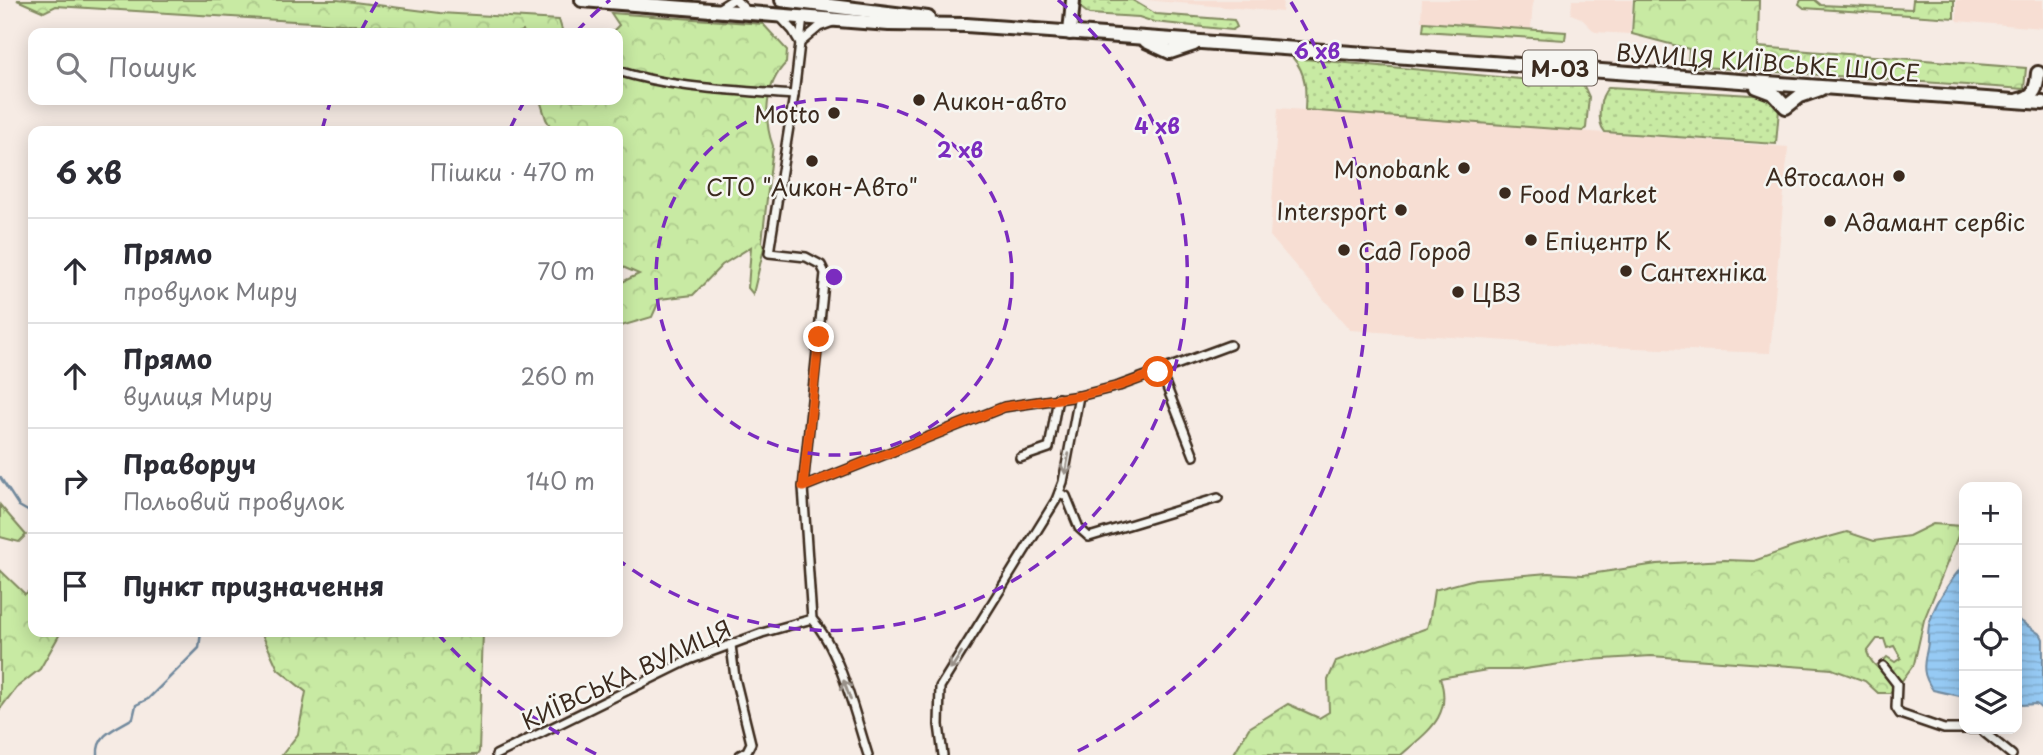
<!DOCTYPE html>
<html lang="uk">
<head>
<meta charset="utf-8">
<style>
	:root { --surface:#fff; --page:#f7f7f7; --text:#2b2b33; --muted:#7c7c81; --line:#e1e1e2 }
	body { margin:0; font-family:"Playpen Sans",sans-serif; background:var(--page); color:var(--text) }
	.controls { position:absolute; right:21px; bottom:21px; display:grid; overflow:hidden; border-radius:14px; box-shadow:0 4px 18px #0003 }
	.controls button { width:63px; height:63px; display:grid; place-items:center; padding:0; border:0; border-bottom:2px solid var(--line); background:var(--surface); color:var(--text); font:35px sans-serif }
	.stop { position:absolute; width:21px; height:21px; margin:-16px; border:5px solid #ea580c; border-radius:50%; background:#fff }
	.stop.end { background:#ea580c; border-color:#fff; box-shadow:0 2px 7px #0008 }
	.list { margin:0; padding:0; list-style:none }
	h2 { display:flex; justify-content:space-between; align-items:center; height:91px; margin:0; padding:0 28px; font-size:30px }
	h2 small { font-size:23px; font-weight:400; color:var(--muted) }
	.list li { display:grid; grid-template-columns:46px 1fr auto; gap:21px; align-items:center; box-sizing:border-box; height:105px; padding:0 28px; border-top:2px solid var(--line) }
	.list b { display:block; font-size:26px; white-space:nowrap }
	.list p { margin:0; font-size:23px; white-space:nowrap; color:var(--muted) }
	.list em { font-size:23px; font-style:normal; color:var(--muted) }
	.icon { flex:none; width:38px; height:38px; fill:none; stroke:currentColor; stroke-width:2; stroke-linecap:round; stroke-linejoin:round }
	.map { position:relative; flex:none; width:2043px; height:755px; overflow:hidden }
	.search { position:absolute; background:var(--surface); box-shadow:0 4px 18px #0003; left:28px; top:28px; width:595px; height:77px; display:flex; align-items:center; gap:18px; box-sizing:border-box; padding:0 24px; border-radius:14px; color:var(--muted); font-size:26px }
	.panel { position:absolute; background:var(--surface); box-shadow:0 4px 18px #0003; left:28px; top:126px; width:595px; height:511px; border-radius:14px }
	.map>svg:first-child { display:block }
</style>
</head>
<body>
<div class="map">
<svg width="2043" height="755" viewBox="0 0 2043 755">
	<defs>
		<pattern id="grass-dots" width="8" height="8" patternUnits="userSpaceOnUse" patternTransform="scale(1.75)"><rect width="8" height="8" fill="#c8eaa3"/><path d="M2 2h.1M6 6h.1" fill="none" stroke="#adc98c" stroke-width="1.8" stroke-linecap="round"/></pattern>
		<pattern id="forest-crowns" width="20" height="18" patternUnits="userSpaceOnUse" patternTransform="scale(1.75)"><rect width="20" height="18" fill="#c8eaa3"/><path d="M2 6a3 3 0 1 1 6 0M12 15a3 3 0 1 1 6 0" fill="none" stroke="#adc98c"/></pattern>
		<pattern id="water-rules" width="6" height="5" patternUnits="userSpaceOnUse" patternTransform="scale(1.75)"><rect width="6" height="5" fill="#96caf4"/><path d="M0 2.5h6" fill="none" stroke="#82aed1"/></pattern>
	</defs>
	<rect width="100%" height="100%" fill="#f6ebe4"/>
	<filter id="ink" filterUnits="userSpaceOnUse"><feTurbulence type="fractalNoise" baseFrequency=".0143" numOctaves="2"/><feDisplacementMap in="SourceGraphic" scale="14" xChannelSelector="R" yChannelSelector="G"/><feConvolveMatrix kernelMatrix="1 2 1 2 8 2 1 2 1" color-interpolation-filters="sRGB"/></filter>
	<g filter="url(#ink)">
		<g fill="#f7ded3">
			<path d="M1145,0H1283L1282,12Z"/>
			<path d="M1422,0H1533L1531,29L1421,21Z"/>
			<path d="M1572,0H1632L1630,34L1595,32L1581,18L1571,14Z"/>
			<path d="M1956,0H2043V28L1957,21Z"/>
			<path d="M1278,108L1788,147L1770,353L1581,346L1350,330L1270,236Z"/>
		</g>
		<g fill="url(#grass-dots)" stroke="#828a60" stroke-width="2">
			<path d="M1081,0H1132L1156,14L1234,20L1237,27L1232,30L1154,22L1139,17L1089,14L1081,8Z"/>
			<path d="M1293,58L1576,84L1584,86L1589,97L1586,128L1583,131L1305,110C1306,91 1307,74 1293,58Z"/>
			<path d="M1609,87L1770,96L1778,104L1779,109L1776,144L1605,132C1596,122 1599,96 1609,87Z"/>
		</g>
		<g fill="url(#forest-crowns)" stroke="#828a60" stroke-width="2">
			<path d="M17,0H338L440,13L559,20L563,33H525L523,31L518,33H459L454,31L56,6L44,12Z"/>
			<path d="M1634,0H1759L1758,47L2026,68L2024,89L1688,66L1689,49L1632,34Z"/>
			<path d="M1801,0H1815L1821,5L1912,9L1913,0H1954V18L1804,8L1799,4Z"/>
			<path d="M611,13L763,24L787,50L786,63C765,84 763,119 773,146L762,242L764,248L753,294L748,288L751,247L722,265L693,295L660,299L652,317L618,327V284L639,274L618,265V131H553L546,119L540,100H618V33H611L619,25Z"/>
			<path d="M1424,22L1566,32L1565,40L1423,31Z"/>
			<path d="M0,505L26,535L19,542L0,537Z"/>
			<path d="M1933,524L1962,526L1924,620L1914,664L1901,682L1883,661L1887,657L1895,662L1901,658L1894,646L1887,648L1884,639H1877L1867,652C1871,667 1887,672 1895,686L1890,693H1878L1865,681L1832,669L1651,656L1589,660L1518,670H1487L1440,678C1453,716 1428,731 1401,755H1233L1249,728L1288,704L1319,718L1329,712L1328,680L1336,661L1427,628L1430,617L1434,590L1475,579L1548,573L1583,575L1657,564L1725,560L1754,561L1793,547L1847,532L1874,541L1909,536Z"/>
			<path d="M0,570L25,594L33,588V632H61L40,669L16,688L0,709Z"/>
			<path d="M261,632H483L479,752L477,755H282L298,734L306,692L278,669Z"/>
		</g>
		<g fill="url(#water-rules)" stroke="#728a9e" stroke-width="2">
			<path d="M1961,568H1964V697L1933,690C1922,675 1923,666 1927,649C1929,640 1927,630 1930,621C1936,601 1948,584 1961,568Z"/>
			<path d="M2017,609L2018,619L2041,635L2043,639V710L2036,704L2022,705L2017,703Z"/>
		</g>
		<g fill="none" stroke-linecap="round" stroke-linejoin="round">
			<g stroke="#728a9e" stroke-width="2.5">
				<path d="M0,477L19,506L33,514"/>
				<path d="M98,755C96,734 117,728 133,718L136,705L148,699L199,648L201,632"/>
			</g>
			<g stroke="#3b2a1e" stroke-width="12">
				<g id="minor">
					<path d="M736,0L748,12"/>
					<path d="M718,9L732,0"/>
					<path d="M803,17L794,95L769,253L806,257L821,265L825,273L803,487L812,619C840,650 855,715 868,755"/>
					<path d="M781,18L793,31L800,43L819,27L833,22"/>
					<path d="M618,71C675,89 735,90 794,95"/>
					<path d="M1158,372L1166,385L1194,456"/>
					<path d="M1020,458L1049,448L1058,398"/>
					<path d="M803,487L1004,407L1079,396L1119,386L1230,345"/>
					<path d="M1059,493L1066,496L1079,528L1089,537L1218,498"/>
					<path d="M731,645L735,678L751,743L747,751L740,755"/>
					<path d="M1883,666L1897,684L1896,708L1900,714L1944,729H1964"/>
					<path d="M1965,729H1980L2012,755"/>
					<path d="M496,755L689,660L762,633L812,619"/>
					<path d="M943,755L939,725L940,687L1056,500L1063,482L1079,396"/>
				</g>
			</g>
			<g stroke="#3b2a1e" stroke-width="18">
				<path id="primary" d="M1070,33L1073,0"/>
			</g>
			<g stroke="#3b2a1e" stroke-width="18">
				<g id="trunk">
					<path d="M582,0L889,24L966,25L2043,103"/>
					<path d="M782,0L928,18"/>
					<path d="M1146,41L1170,52L1194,44"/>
					<path d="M1757,87L1773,93L1786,107L1800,96L1820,89"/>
					<path d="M2019,100C2035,97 2037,87 2038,73"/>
				</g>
			</g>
			<use href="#minor" stroke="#f6f6f2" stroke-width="7"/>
			<use href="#primary" stroke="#f6f6f2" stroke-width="12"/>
			<use href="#trunk" stroke="#f6f6f2" stroke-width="12"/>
		</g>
		<defs><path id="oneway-shaft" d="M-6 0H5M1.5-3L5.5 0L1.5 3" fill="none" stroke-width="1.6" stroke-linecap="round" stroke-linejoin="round" transform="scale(1.75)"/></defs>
		<g stroke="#989088">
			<use href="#oneway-shaft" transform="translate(1067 464) rotate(100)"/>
			<use href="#oneway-shaft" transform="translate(956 661) rotate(122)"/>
			<use href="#oneway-shaft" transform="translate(847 690) rotate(-110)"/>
		</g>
	</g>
	<g fill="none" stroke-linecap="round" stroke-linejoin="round" filter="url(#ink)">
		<path stroke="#ea580c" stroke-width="9" d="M819,337L803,487L1004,407L1079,396L1119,386L1158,372"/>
	</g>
	<g fill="none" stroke="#7b2cbf" stroke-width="3.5" stroke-dasharray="12 9">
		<circle cx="834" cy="277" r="178"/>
		<path d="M510 129A356 356 0 0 1 524 102M576 32A356 356 0 0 1 610 0M1058 0A356 356 0 0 1 620 561"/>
		<path d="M596 754A533 533 0 0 1 438 634M322 130A533 533 0 0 1 330 103M361 31A533 533 0 0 1 377 2M1291 2A533 533 0 0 1 1072 754"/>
	</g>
	<g fill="#3b2a1e" stroke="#f6f6f2" stroke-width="2.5">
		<circle cx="919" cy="100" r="7"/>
		<circle cx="834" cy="113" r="7"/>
		<circle cx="812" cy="161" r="7"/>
		<circle cx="1464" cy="168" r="7"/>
		<circle cx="1899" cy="176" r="7"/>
		<circle cx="1505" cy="193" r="7"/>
		<circle cx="1401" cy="210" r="7"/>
		<circle cx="1830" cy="221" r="7"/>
		<circle cx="1531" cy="240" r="7"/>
		<circle cx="1344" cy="250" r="7"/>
		<circle cx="1626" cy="271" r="7"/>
		<circle cx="1458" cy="292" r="7"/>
	</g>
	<g text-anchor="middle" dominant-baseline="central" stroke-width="5" stroke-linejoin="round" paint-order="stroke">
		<rect fill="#f6f6f2" stroke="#73675e" stroke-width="2" x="1523" y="50.5" width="74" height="35" rx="5"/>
		<g font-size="21" font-weight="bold" fill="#3b2a1e">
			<text x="1560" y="68">М-03</text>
		</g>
		<g font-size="23" fill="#3b2a1e" stroke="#f6f6f2">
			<text transform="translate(1768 62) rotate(4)">ВУЛИЦЯ КИЇВСЬКЕ ШОСЕ</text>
			<text transform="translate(626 674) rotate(-25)">КИЇВСЬКА ВУЛИЦЯ</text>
		</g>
		<g font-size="23" fill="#3b2a1e" stroke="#f6f6f2" text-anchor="start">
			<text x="933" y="100">Аикон-авто</text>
			<text x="820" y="113" text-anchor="end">Motto</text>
			<text x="1450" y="168" text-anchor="end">Monobank</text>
			<text x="1885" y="176" text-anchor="end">Автосалон</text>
			<text x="812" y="186" text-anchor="middle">СТО "Аикон-Авто"</text>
			<text x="1519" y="193">Food Market</text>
			<text x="1387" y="210" text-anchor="end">Intersport</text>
			<text x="1844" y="221">Адамант сервіс</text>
			<text x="1545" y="240">Епіцентр К</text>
			<text x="1358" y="250">Сад Город</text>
			<text x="1640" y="271">Сантехніка</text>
			<text x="1472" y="292">ЦВЗ</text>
		</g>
	</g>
	<circle cx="834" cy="277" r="10" fill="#7b2cbf" stroke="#f6f6f2" stroke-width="3.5"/>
	<g font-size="21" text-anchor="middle" font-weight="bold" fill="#7b2cbf" stroke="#f6f6f2" stroke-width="5" stroke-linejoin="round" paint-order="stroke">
		<text x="1317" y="59">6 хв</text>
		<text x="1157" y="134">4 хв</text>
		<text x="960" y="158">2 хв</text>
	</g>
</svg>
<div class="controls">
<button>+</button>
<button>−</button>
<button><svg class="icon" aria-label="locate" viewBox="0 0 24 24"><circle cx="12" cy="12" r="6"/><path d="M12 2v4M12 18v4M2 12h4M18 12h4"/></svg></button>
<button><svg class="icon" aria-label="layers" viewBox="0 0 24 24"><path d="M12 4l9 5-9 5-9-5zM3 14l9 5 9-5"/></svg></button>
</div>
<div class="stop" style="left:1158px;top:372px"></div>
<div class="stop end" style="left:819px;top:337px"></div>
<div class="search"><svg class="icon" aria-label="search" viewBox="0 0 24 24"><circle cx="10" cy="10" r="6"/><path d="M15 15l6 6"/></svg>Пошук</div>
<section class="panel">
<h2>6 хв<small>Пішки · 470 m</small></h2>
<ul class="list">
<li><svg class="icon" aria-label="ahead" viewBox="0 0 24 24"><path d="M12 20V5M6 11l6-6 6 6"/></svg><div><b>Прямо</b><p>провулок Миру</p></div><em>70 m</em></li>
<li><svg class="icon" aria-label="ahead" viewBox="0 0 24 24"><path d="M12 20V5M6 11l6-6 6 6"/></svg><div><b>Прямо</b><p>вулиця Миру</p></div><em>260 m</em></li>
<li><svg class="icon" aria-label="right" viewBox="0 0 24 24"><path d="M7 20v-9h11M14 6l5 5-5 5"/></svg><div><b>Праворуч</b><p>Польовий провулок</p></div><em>140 m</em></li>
<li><svg class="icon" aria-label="arrive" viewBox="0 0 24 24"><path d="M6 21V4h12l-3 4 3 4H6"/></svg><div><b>Пункт призначення</b></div></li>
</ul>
</section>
</div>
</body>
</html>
